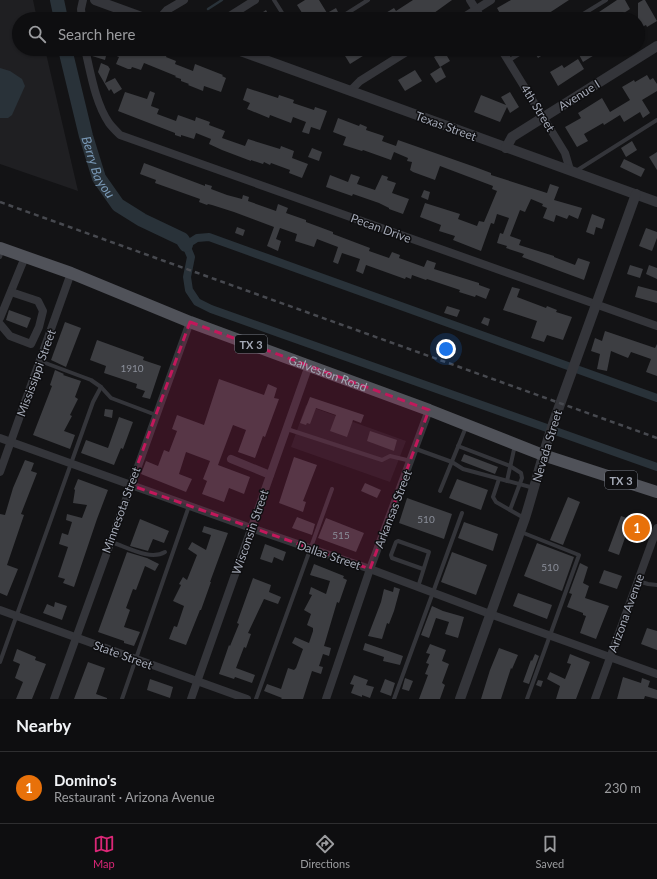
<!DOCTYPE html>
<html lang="en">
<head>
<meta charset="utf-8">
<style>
	:root { --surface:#0e0e10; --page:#1c1c1e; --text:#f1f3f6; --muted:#9b9c9f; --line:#2e2e30; --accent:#db2777 }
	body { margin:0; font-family:Lato,sans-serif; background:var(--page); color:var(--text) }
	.you { position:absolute; left:446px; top:349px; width:14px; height:14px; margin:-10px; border:3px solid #fff; border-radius:50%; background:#1a73e8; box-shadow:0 0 0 6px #1a73e833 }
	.badge { display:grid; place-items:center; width:26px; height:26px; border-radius:50%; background:var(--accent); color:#fff; font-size:13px; font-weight:700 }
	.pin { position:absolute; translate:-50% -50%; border:2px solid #fff; box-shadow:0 1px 4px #0006 }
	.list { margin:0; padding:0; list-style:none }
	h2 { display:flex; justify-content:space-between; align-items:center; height:52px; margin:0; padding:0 16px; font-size:17px }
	h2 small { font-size:13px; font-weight:400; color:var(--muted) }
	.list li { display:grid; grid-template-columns:26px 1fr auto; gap:12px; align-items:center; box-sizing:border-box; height:72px; padding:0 16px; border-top:1px solid var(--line) }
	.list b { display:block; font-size:15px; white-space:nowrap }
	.list p { margin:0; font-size:13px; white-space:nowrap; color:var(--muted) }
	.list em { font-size:13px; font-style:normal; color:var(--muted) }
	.icon { flex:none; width:22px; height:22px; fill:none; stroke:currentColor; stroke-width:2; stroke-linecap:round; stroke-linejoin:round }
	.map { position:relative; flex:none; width:657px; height:699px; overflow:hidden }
	.search { position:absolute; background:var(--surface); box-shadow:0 1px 3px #0004; left:12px; right:12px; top:12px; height:44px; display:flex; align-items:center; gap:10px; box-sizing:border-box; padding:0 14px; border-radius:22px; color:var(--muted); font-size:15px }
	.sheet { height:124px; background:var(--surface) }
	nav { display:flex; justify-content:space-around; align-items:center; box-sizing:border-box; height:56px; border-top:1px solid var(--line); background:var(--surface); font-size:11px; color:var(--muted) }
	nav a { display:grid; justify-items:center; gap:2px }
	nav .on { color:var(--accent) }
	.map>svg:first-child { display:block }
</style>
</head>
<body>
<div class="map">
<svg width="657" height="699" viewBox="0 0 657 699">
	<rect width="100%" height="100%" fill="#131315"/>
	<g fill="#1f1f22">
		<path d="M0,0H33L37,19H19V49H45L78,191L0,164Z"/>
		<path d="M306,405L406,441L390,482L291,447Z"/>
	</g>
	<path fill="#293239" d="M0,68L10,71L22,79L25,86L12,115L8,118H0Z"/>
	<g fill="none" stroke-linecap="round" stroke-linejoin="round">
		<path stroke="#293239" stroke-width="2.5" d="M208,9L222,0"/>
		<path stroke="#293239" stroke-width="8" d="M657,398L209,237L197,238L186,245L191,257L187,277L189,290L197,302L211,309L657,467"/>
		<g stroke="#293239" stroke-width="14">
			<path d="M57,0L61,19"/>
			<path id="s1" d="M65,49L86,136L99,178L118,205L142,220L182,239L186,245"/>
		</g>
	</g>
	<g fill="#3d3e42">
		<path d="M305,0H319L327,13L336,8L339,14L333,19H306L297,5Z"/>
		<path d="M413,0H452L434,13L438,19H388L384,14L394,8L396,11Z"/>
		<path d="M511,0H569L540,19H503L497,8Z"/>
		<path d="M617,0H625L630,9L621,15L619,12L608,19H599L596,14Z"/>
		<path d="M643,0H645L657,21L647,27L646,25L638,29V3Z"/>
		<path d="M266,10L271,19H263L260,14Z"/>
		<path d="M93,49H149L148,51L161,55L163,49H165L169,50L166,57L176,61L175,64L193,71L195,64L223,75L222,76L226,78L221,92L204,86L203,91L188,85L189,84L181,81V79L175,77L176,76L144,63L141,70L132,67L131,69H128L116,64L119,57L107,52L105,60L92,56Z"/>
		<path d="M346,49H374L350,64L342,51Z"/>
		<path d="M532,49H552L538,58Z"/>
		<path d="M584,49H593L596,54L583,62L578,53Z"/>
		<path d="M444,51L450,61L440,67L434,57Z"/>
		<path d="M578,59L584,69L558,86L550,72L562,65L564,68Z"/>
		<path d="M101,63L108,66L110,69L105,83L115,78L122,89L114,94L111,89L109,91L98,72Z"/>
		<path d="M441,67L446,77L436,83L430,74Z"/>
		<path d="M415,70L422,81L405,91L398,80Z"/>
		<path d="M647,75L650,80L653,78L657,84V91L642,100L650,113L643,118L640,112L624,122L620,115L604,125L603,123L584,134L588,141L577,147L565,127L581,118L578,113L602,98L610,112L630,100L622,87L634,80L635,82Z"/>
		<path d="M247,88L278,98L279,95L294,100L293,103L314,110L315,107L327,111L320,130L311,127L309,134L302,132L306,122L293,117L291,123L270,115L269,118L247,109L250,103L243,100Z"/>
		<path d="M150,91L155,93L151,106L159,109L157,114L176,121L178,115L195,121L196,117L210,122L209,125L225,131L222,138L245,146L248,139L280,149L281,146L294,151L292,158L308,164L302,178L289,173L290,170L271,163L270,165L264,162L263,164L251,160V161L222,150L209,144L211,139L196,133L194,139L181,135V137L175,135V133L118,111L125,92L147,99Z"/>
		<path d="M510,92L519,107L510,113L507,107L500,122L474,112L481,95L506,105L501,97Z"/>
		<path d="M338,118L359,126L360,124L367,127L366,130L384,136L382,141L396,146L398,140L475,167L491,173V175L547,193L550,184L559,187L554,200L582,208L578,219L569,215L567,219L556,215L554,222L543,218L547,208L542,206L543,204L531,199L525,212L520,210L510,236L521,240L519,245L554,256V257L575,265L578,258L590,262L584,280L522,257L524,254L506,248L507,246L497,243L500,233L503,234L509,218L497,214L494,224L491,223L481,251L453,240L455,236L439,231L441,225L420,217L425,203L460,214L458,219L477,226L479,221L484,222L497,191L492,189L493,186L440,166L435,180L413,172L410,170L412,162L407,161L408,158L394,152L391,160L363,150L362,151L343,145L346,137L333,132Z"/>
		<path d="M632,141L637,150L626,157L621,148Z"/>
		<path d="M312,148L322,152L319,161L308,157Z"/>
		<path d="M657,152V170L649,157Z"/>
		<path d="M624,159L645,169L641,177L620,167Z"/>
		<path d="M144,163L205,186V184L212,186L211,189L227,195L242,199L243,195L249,197L248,201L276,211L278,204L288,208L286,213L306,220V222L333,232V234L370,248L369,251L389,258L392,252L400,255L399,258L424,267L427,260L436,263L434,269L479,283V285L490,289L486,299L476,295L475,297L459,292L460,290L427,279L426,280L412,275L411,279L406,277L405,279L366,265L363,274L356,271L360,259L342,253L338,264L333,262L338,247L317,239L314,247L295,241L297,234L280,228L276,239L281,241L278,251L267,246L274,227L234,212L212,205L208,204L207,205L199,202L200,199L155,183L156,180L140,174Z"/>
		<path d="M351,174L360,177L357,184L375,190L382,175L388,177L387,180L396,183L392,193L409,199L403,214L389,209V208L379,203L353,194L352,196L326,187L330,175L348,182Z"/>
		<path d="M424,190L430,192L428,200L421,197Z"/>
		<path d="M592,214L605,219L602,229L596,227L594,235L586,232Z"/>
		<path d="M237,227L245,230L243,236L235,233Z"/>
		<path d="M646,228L657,232V238L652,251L639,246Z"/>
		<path d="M630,265L643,269L640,278L627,274Z"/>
		<path d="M649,265L657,268V279L646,274Z"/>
		<path d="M638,286L657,291V303L635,297Z"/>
		<path d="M512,287L520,289L517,297L546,308L547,306L557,310L556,312L572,317L563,340L547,335L544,342L531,338L537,321L503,310Z"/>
		<path d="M447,306L460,310L457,317L444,313Z"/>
		<path d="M9,310L31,318L27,328L6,320Z"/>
		<path d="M484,317L490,319L488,326L481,323Z"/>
		<path d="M65,322L81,328L66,367L51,360Z"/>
		<path d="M605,331L655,348L657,344V376L646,372L651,359L631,352L628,358L611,351L607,371L597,369L600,354L591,351L595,338L602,341Z"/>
		<path d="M97,340L144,357L143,360L161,366L150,399L142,397L145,391L136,388L137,384L104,373L106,366L90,360Z"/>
		<path d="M55,370L64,374L63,375L81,381L75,397L78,399L70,415L72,416L64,431L75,435L70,449L33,435L52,386L50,385Z"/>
		<path d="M219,379L264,395L268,384L277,388L274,398L279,399L265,437L263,436L255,458L238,452L246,430L233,425L218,465L250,477L244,494L229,488L224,502L202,494L207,481L203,479L210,461L186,452L179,474L192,479L186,492L141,474L146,461L158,466L164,450L169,452L177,431L172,429L177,415L204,425Z"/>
		<path d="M310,397L364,415L361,423L353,420L347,437L330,431L336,415L316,408L310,424L307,423L306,425L300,423Z"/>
		<path d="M105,409L113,410L112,418L104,416Z"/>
		<path d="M119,417L133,422L123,449L121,448L114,465L81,453L86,440L108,448Z"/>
		<path d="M370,431L397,440L394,451L367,441Z"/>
		<path d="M464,454L498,467L495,474L461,461Z"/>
		<path d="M294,457L317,465L303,501L306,502L303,512L279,503Z"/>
		<path d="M25,460L34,463L31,471L37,473L21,514L24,515L7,565L18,569L7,596L0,593V514L5,515L13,488Z"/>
		<path d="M78,479L108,490L97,519L74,587L63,583L65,579L58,577L68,547L59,544L62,533L68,535L72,522L66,520L67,514L82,518L87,505L73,503L75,490L74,489Z"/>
		<path d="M457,479L488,490L481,510L449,498Z"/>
		<path d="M365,483L381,490L377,498L361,491Z"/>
		<path d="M568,497L580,502L563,545L550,540Z"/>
		<path d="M407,498L452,514L444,539L399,523Z"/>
		<path d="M638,514L646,517L638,539L626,535L619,555L608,551L621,516L635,521Z"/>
		<path d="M297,517L315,524L312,535L292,528Z"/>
		<path d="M326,518L364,533L356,552L318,538Z"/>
		<path d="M140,519L169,531L164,543L153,539L148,551L130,546Z"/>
		<path d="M464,522L498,534L493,551L458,538Z"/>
		<path d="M204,526L228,533L210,582H211L201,610H200L186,645L169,639L174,626L177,627L184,606L173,601L181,585L179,584L183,577L187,580L197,555L188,549L192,542L206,550L211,535L202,532Z"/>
		<path d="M537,543L574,557L562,591L524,576Z"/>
		<path d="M265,544L286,552L283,561L274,557L272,563L260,559Z"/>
		<path d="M127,552L147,558L159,564L155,571L145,566L136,590L133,589L126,608L130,610L124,627L140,632L134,646L124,643V641L98,632Z"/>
		<path d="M452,552L487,565L476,595L441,582Z"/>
		<path d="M580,563L588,567L583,583L589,586L585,598L609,606L596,639L580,633L586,616L583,615V613L567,607L572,594L569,593Z"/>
		<path d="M314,564L344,576L343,578L347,580L339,603L337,602L324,646L331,648L329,656L323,654L319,666L323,667L321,674L312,671L303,699H281L282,698L264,691L267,684L281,689L288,668L294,670L296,668L303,649L292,643L295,637L309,643L313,631V628L307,625L311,614L304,610L312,595L309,594L311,587L326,594L330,581L310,575Z"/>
		<path d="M604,570L622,576L617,589L599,583Z"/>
		<path d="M253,578L271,585L269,592L281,597L278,604L264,599L248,633L251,634L246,648L244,647L236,668L255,675L252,683L235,677L234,679L219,674L229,645L230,646L239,624L237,623Z"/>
		<path d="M394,587L400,589L394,611L389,624L387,623L382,639L368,636L381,602L384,589L393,592Z"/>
		<path d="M518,593L552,605L547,619L513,606Z"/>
		<path d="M55,602L67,606L62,620L43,613L47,604L54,607Z"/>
		<path d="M432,606L443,611L464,617L458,638L445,634L449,622L436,618L429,638L421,635Z"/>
		<path d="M647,628L657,631V650L641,644Z"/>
		<path d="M365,643L403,656L400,665L383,661L384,657L363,650Z"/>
		<path d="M430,644L446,650L442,661L449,664L442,683L445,685L440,699H419L428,675L425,674L429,664L426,663L430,654L426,653Z"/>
		<path d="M499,648L518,655L512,669L511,668L501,699H481L490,670Z"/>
		<path d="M17,649L36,657L35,660L46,664L32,699H16L23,682L15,678L20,664L13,661Z"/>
		<path d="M535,654L539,656L529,684L523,682L531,660L532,661Z"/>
		<path d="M570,654L590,662L576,699H556L560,686L547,679L550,672L565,679L571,664L567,663Z"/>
		<path d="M88,662L105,668L96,694L107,698V699H74Z"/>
		<path d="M354,675L368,680L366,685L374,687L370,698L362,695V697L351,693L354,685L350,684Z"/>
		<path d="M623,677L641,683L642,678L650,681L648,687L657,690V699L645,696L644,699H617Z"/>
		<path d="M405,678L413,681L409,691L402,689Z"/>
		<path d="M150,679L173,687L170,698L147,690Z"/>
		<path d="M385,679L395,683L391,696L380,692Z"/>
		<path d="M538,680L543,681L541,687L536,685Z"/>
	</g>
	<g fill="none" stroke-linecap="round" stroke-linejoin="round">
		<g stroke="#34353a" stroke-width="4">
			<path d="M274,0L286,19"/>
			<path d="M338,19L368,0"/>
			<path d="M575,19L606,0"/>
			<path d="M508,61L527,49"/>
			<path d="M576,171L657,120"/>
			<path d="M0,257L3,249"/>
			<path d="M40,361L91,380L101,387L111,398L156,415"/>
			<path d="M287,429L382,460L390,456L411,461"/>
			<path d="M458,446L510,466L521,473L522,478L510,510"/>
			<path d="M416,449L452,462L463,469L534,488"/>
			<path d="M499,479L493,497L496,502L524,518"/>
			<path d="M507,481L515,445"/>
			<path d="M440,491L466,427"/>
			<path d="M521,532L579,555L527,699"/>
			<path d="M111,542C127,547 150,561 165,552"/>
			<path d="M638,581L648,584L657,585"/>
			<path d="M418,587L429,552L398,541L396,542L391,555L392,558L423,569"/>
			<path d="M0,662L93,402L101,387"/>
			<path d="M122,699L189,506"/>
			<path d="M256,699L332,489"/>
			<path d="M394,699L462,513"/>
		</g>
		<g stroke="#34353a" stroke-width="8">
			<path d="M470,0L482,19"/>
			<path d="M82,19L81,9L83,0"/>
			<path d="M159,19L167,10L184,0"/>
			<path d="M225,19L255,0"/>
			<path d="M461,19L491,0"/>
			<path d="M85,49C91,74 95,102 109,123C112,127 116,131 120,135L657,326"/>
			<path d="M501,49L565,153L570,170"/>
			<path d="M350,91L360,81L411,49"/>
			<path d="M0,318L25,257"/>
			<path d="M0,324L10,336L31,344L39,327L43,311L38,301L11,292"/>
			<path d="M0,438L251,528L370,569L490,614L657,674"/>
			<path d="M231,459L270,475"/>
			<path d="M0,472L71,273"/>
			<path d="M0,610L247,699"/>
			<path d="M54,699L190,322"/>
			<path d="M191,699L309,365"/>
			<path d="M326,699L370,569L429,410"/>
			<path d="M595,699L657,528"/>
		</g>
		<g stroke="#34353a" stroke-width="10">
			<path d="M95,0L147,19"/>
			<path d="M235,49L657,202"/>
			<path d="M506,148L512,137L657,46"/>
			<path d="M460,699L525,518C535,486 543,453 554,421L636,194"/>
		</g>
		<path stroke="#505259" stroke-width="12" id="s2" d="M0,248L71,273L190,322L429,410L543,455L657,492"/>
		<path stroke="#47494f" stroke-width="2.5" stroke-dasharray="5 4" stroke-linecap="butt" d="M0,202L657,438"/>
	</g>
	<path fill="#c2185b" fill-opacity="0.2" stroke="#c2185b" stroke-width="3" stroke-dasharray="8 5" stroke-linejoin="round" d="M190,322L429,410L370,569L130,485Z"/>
	<g text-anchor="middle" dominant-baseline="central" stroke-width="3" stroke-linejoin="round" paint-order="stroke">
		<g font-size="10" fill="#8a8e99">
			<text x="132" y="368">1910</text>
			<text x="426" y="519">510</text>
			<text x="341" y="535">515</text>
			<text x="550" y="567">510</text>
		</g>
		<g fill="#0e0e10" stroke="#777a84" stroke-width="1">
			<rect x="235" y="335" width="32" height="18" rx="3"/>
			<rect x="605" y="471" width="32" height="18" rx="3"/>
		</g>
		<g font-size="11" font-weight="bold" fill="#a4a9b6">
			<text x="251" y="344">TX 3</text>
			<text x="621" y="480">TX 3</text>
		</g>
		<g font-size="12" fill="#a4a9b6" stroke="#0e0e10">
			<text transform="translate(579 95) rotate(-32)">Avenue I</text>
			<text transform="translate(538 108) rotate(58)">4th Street</text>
			<text transform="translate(446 126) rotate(20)">Texas Street</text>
			<text transform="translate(381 228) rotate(20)">Pecan Drive</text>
			<text stroke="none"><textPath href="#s2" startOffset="351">Galveston Road</textPath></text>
			<text transform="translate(36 373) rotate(-70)">Mississippi Street</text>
			<text transform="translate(547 446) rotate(-73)">Nevada Street</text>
			<text transform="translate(393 509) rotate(-69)">Arkansas Street</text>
			<text transform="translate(121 510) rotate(-70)">Minnesota Street</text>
			<text transform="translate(250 532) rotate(-71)">Wisconsin Street</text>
			<text transform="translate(329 555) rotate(19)">Dallas Street</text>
			<text transform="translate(626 613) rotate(-70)">Arizona Avenue</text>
			<text transform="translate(123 655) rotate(20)">State Street</text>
		</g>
		<g font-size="13" font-style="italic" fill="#7897b4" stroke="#0e0e10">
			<text stroke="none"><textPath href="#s1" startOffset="123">Berry Bayou</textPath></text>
		</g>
	</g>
</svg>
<div class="you"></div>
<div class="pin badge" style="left:637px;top:528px;background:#e8710a">1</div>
<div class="search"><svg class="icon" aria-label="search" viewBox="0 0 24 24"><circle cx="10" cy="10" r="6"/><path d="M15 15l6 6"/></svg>Search here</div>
</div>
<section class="sheet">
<h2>Nearby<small></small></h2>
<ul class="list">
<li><span class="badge" style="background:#e8710a">1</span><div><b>Domino's</b><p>Restaurant · Arizona Avenue</p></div><em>230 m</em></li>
</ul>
</section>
<nav>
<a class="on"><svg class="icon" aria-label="map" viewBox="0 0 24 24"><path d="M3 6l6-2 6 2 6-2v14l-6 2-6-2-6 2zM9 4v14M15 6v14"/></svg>Map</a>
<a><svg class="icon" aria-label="directions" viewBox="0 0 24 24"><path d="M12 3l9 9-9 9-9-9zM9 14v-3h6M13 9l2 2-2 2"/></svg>Directions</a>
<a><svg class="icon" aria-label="saved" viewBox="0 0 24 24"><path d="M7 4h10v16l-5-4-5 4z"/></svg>Saved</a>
</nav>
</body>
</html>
